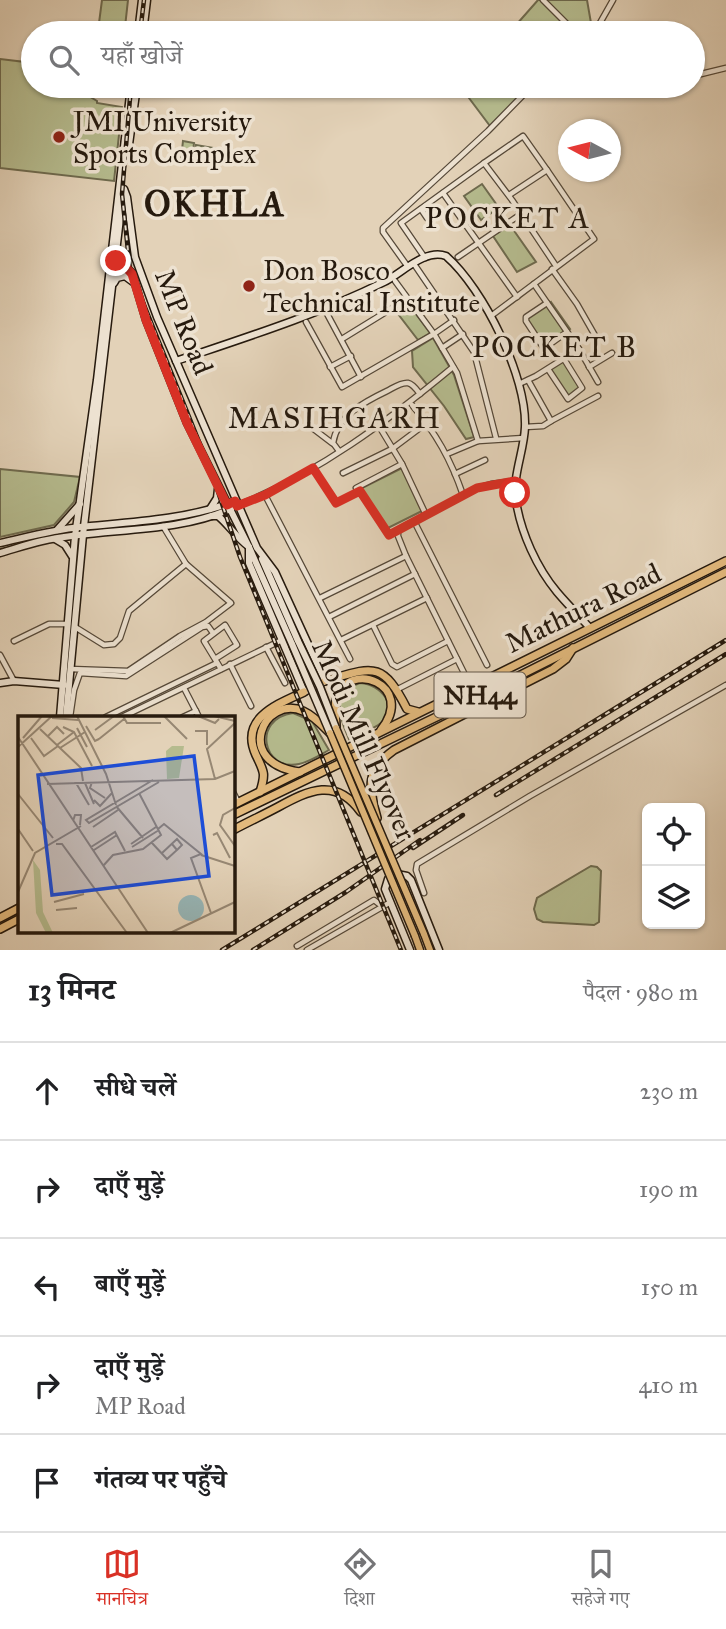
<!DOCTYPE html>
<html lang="hi">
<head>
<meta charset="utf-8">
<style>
	:root { --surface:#fff; --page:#f6f6f6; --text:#202124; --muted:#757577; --line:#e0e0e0; --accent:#d93025 }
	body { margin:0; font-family:"IM FELL Great Primer","Noto Serif Devanagari",serif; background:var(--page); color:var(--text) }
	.controls { position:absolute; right:21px; bottom:21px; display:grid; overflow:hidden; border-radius:10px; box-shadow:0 2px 5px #0004 }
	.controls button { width:63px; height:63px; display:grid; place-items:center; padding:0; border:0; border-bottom:2px solid var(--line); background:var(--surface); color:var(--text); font:35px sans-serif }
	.compass { position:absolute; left:558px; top:119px; width:63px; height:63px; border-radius:50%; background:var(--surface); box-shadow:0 2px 5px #0004; rotate:277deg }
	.stop { position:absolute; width:21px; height:21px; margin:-16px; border:5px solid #d93025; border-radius:50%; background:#fff }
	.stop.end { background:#d93025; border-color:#fff; box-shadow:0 2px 7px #0008 }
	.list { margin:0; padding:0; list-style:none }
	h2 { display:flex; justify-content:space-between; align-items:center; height:91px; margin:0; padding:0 28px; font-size:30px }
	h2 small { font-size:23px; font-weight:400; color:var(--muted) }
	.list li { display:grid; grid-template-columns:46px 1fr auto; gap:21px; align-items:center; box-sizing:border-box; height:98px; padding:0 28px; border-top:2px solid var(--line) }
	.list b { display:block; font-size:26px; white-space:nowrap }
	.list p { margin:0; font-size:23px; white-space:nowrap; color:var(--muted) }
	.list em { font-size:23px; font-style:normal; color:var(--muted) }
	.icon { flex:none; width:38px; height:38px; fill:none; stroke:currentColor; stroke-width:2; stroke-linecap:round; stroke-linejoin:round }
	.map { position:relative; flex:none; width:726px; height:950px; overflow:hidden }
	.search { position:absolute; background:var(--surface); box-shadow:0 2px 5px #0004; left:21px; right:21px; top:21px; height:77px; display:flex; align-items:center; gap:18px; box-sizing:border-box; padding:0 24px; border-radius:38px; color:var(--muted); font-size:26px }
	.sheet { height:581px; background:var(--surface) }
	nav { display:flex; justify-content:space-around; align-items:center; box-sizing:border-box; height:98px; border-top:2px solid var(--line); background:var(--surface); font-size:19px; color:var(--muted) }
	nav a { display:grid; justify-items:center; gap:4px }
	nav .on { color:var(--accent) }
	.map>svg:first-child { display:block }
</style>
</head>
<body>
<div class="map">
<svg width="726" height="950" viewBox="0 0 726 950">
	<rect width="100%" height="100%" fill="#e3d2b8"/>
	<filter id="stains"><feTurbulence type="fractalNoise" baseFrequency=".00286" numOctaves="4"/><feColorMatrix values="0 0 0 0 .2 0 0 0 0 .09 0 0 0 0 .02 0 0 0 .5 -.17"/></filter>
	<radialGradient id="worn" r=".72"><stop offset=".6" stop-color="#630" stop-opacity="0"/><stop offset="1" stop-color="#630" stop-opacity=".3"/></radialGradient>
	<g fill="#b5bb8e" stroke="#6e6a4e" stroke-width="2">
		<path d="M102,0H128L125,27L99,23Z"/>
		<path d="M538,0H587L591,23L581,33H509Z"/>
		<path d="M0,59L33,63V86H72L97,101V103L122,107L114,181L0,168Z"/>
		<path d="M460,86H530L490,126Z"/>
		<path d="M183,141L194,143L192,160L181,159Z"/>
		<path d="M196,145L219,149L209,163L194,161Z"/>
		<path d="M482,184L499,208L481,220L464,196Z"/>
		<path d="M510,225L536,262L517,272L493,236Z"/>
		<path d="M407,302L430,333L418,340L395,310Z"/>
		<path d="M551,302L570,329L545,346L526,319Z"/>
		<path d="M433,338L454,375L474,437L466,439L444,406L413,367L412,351Z"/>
		<path d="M563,359L581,388L568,398L548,368Z"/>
		<path d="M402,468L422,511L386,529L358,490Z"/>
		<path d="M0,469L80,477L74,502L54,525L0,537Z"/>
		<path d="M360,683C381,684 399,706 381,723C373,730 358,733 349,739C339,717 331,693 360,683Z"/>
		<path d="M293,713L312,721L329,750C320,755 309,762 299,764C263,772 251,719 293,713Z"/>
		<path d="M591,866L597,867L601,871L599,922L594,925L543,922L537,919L534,909L537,898Z"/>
	</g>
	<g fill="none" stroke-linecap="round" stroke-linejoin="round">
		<g stroke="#554838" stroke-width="7">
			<g id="street">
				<path d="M543,0L576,33"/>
				<path d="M596,30L613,0"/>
				<path d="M586,33L593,29L599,33"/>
				<path d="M693,76L726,68"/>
				<path d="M598,86L601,91L605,92L646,86"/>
				<path d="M547,170L523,136L484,163L512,200L556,266"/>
				<path d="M443,193L517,297"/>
				<path d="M421,209L427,218"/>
				<path d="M458,257L521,214"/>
				<path d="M425,258L401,223L484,163"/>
				<path d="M414,264L474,352L496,438"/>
				<path d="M408,267L383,232V228L488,131L532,86"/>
				<path d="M552,269L577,304L597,339"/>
				<path d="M395,281L434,334L457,373L478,441"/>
				<path d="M534,284L579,349L598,382"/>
				<path d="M547,303L526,317V321L543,347H546L567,332"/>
				<path d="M325,310L361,377"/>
				<path d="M491,316L594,239L547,170L509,195"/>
				<path d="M306,322L342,387L434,334L454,320"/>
				<path d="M342,339L407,299"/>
				<path d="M442,348L463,334"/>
				<path d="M330,367L351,356"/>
				<path d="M589,367L612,353"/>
				<path d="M548,369L568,399L582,388L564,359"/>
				<path d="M528,380L551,421L598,396"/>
				<path d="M519,384L536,376L579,349"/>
				<path d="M412,405C436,433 451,460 463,495"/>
				<path d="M311,427L332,443"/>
				<path d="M525,427L543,426L551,421"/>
				<path d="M382,431L402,464L426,515"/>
				<path d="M339,451L333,443C337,416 364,402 387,391C393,388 401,382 408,383C413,384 417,390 420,394"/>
				<path d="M447,454L478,441L524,438"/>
				<path d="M313,468L336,503L360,491L389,535L398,530"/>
				<path d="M343,473L392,449L428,422"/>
				<path d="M455,474L485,460"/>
				<path d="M356,488L402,464"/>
				<path d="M265,495L350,659"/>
				<path d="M238,505C317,474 388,421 453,367"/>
				<path d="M414,521L487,665"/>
				<path d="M320,598L406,556"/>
				<path d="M329,617L415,574"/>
				<path d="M373,625L392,664L397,667L448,641"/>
				<path d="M75,627L104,645L114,644L120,638L129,611L186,564"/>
				<path d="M341,640L427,598"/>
				<path d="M14,641L49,624H68"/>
				<path d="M266,647L285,683"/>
				<path d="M0,655L14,681"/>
				<path d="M215,659L237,645L225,625L204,641L221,669"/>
				<path d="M230,664L251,706"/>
				<path d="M70,669L128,671L180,636L206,622L231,603L186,564L163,526"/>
				<path d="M471,687L406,556L398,536V530L477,488L491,484L515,481"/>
				<path d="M184,688L199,717"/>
				<path d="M396,690L457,659"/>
				<path d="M70,717L74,690L80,673L126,676L202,627L208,626L213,633"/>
				<path d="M106,717L217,663"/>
				<path d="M122,717L282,640"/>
				<path d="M183,717L196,711"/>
				<path d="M233,792L238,802"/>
				<path d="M424,893L416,870L417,864L530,796L726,685"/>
				<path d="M297,946L374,900L383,907"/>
				<path d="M307,950L389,903"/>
			</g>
		</g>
		<g stroke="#261a0e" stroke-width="9">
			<g id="secondary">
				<path d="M138,33L142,0"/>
				<path d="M143,33L147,0"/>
				<path d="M127,159L137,86"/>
				<path d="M120,188L124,189L127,197L135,257L157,317L257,548L275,572L325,681L304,692L249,563V547"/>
				<path d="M112,261L125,266L132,273L146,320L187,423L249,547L292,644"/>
				<path d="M114,283L117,278L125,276L133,282"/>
				<path d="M176,361C247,337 317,315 384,282C401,274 425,248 446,256C484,289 527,377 525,427C524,452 512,476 516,501C521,533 537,568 557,592C568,605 579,616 590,628"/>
				<path d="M210,509L217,498L218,489"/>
				<path d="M212,516H218C229,525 236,537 248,546"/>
				<path d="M57,530L80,504"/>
				<path d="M55,539L65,545L72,556"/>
				<path d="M0,543C27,537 53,530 80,527C131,522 182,520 230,503"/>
				<path d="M0,553C14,549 28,544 42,541C106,527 169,535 231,509"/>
				<path d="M262,559L298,641"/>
				<path d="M0,683L14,681L64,685"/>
				<path d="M60,717L75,536L97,380L131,86"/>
				<path d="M66,717L83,535L122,201"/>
				<path d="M410,950L385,889L388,879L397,874L407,876L411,880L439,950"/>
			</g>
		</g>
		<g stroke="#261a0e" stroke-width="9">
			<g id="primary">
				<path d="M424,934L430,950"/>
				<path d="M415,936L420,950"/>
			</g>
		</g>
		<g stroke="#261a0e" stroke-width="10">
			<g id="highway">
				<path d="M325,681C373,667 382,660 407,709L418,712"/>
				<path d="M336,727C336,718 334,708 336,699C348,658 417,685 381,730"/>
				<path d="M300,772C232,763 264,694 303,711C314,716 322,725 330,733"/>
				<path d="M260,792C266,773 264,772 256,755C239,718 278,704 304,692"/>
				<path d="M233,805L726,561"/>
				<path d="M233,815L457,707L726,572"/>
				<path d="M377,818C368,787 366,770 394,750L553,669L566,659L573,648"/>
				<path d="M233,830C248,822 263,815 278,807C309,790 336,777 361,812"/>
				<path d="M0,918L19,908"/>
				<path d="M0,929L19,919"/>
			</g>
		</g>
		<use href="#street" stroke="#ede2d1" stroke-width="4.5"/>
		<use href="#secondary" stroke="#ede2d1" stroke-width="6"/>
		<use href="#primary" stroke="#e2b97c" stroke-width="6"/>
		<use href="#highway" stroke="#e2b97c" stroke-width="7"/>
		<g stroke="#261a0e" stroke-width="4.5">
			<g id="rail">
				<path d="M140,33L144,0"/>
				<path d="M131,86L122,194L130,270L212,474L240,557L401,950"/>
				<path d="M496,795L726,654"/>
				<path d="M413,848L463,815"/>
				<path d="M222,950L726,640"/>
				<path d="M253,950L346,892L420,840"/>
			</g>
		</g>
		<use href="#rail" stroke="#ede2d1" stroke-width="2" stroke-dasharray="5" stroke-linecap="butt"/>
		<g stroke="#261a0e" stroke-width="9" stroke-linecap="butt">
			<g id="secondary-bridge">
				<path d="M298,641L320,687L336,728"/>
				<path d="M292,644L330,733"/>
			</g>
		</g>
		<g stroke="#261a0e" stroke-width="9" stroke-linecap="butt">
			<g id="primary-bridge">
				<path d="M336,728L424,934"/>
				<path d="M330,733L415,936"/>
			</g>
		</g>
		<use href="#secondary-bridge" stroke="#ede2d1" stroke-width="6"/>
		<use href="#primary-bridge" stroke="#e2b97c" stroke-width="6"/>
	</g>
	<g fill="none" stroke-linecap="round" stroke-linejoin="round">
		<path stroke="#d93025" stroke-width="9" d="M116,261L125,266L132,274L146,320L187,423L227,505L235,501L237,506L265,495L313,468L336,503L360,491L389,535L477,488L515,481V493"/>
	</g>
	<g fill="#8f2418" stroke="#ede2d1" stroke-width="2.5">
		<circle cx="59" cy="137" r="7"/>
		<circle cx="249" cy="286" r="7"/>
	</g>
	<g text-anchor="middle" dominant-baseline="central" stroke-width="7" stroke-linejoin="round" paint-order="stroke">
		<rect fill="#ede2d1" stroke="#625648" stroke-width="2" x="434.5" y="672.5" width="91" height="45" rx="5"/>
		<g font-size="26" font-weight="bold" fill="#261a0e">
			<text x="480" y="695">NH44</text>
		</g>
		<g font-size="28" fill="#261a0e" stroke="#ede2d1" text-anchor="start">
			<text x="73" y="121">JMI University<tspan x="73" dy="32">Sports Complex</tspan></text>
			<text x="263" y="270">Don Bosco<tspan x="263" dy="32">Technical Institute</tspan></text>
		</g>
		<g font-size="28" fill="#261a0e" stroke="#ede2d1">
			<text transform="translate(184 322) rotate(68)">MP Road</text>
			<text transform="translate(583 608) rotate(-26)">Mathura Road</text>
			<text transform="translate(364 740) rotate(66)">Modi Mill Flyover</text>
		</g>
		<g font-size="30" letter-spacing="2" fill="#261a0e" stroke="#ede2d1">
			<text x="508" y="218">POCKET A</text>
			<text x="555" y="347">POCKET B</text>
			<text x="335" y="418">MASIHGARH</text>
		</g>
		<g font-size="35" font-weight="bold" letter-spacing="2" fill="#261a0e" stroke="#ede2d1">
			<text x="215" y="204">OKHLA</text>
		</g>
	</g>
	<g transform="translate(18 716)">
		<rect width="217" height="217" fill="#e3d2b8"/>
		<path d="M154,30H166L161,62L149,63L148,35ZM15,144L22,154L25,196L35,217H28L18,197Z" fill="#b5bb8e"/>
		<path d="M160 192a13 13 0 1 1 26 0a13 13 0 1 1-26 0Z" fill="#97b6b7"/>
		<path fill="none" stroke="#978874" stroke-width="2" d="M59,0L88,58L98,89M105,0L109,7H143M146,0L169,23M180,0L197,7L201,3M196,0L217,5M34,2L60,4M68,10L77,25L81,23M45,11L56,16L74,50M59,12L69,31M22,13L63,52L65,65M77,14L96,0M177,15H189V29M30,20L39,11L46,18M0,21L130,217M5,22L24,0M13,22L26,40L40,30M81,23L106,3M39,29L56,16M0,31L34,0M42,32L67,16M197,63L189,33L217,7M135,64L68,104L71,107L141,66M74,66L72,72L87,82M29,68L197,63L217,55M0,78L35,122M76,84L82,90L94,77M71,89L58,67H67L76,88M98,90L125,122M217,92L205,99L202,109L217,130M55,105L57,99H63L62,109M75,111L100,94M0,113L15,135M140,113L146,108L183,138L173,142L193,197M195,119L199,117L212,142M134,127L149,143L159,134L154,128M38,128H44L109,217M113,128L138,111M73,131L97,116L107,135M114,131L141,114M76,134L99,119M144,137L159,123L164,129L159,134M183,139L217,150M85,150L95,139L125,133L143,119L121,77M0,176L17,137L63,110M36,186L66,178M38,194L59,192M152,217L217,186"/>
		<path fill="#1d4ed8" fill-opacity="0.15" stroke="#1d4ed8" stroke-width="3.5" d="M176,40L191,160L34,179L20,59Z"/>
		<rect width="217" height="217" fill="none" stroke="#261a0e" stroke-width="3.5"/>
	</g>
	<rect width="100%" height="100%" filter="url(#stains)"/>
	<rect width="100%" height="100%" fill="url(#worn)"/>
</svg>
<div class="controls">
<button><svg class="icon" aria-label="locate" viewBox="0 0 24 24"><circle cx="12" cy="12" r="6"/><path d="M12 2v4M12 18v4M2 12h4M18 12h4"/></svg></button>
<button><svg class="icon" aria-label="layers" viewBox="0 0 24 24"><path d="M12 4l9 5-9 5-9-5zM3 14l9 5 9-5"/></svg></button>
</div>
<svg class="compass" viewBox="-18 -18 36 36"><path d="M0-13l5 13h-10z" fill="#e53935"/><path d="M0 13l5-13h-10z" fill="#757577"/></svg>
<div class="stop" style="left:515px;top:493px"></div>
<div class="stop end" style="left:116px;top:261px"></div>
<div class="search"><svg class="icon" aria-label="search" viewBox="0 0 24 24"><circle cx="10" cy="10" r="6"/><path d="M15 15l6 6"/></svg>यहाँ खोजें</div>
</div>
<section class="sheet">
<h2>13 मिनट<small>पैदल · 980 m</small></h2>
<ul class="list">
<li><svg class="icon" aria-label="ahead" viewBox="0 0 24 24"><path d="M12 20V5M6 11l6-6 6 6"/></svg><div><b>सीधे चलें</b></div><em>230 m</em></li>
<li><svg class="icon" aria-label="right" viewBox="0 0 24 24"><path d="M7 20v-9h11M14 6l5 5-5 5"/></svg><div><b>दाएँ मुड़ें</b></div><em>190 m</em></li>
<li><svg class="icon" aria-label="left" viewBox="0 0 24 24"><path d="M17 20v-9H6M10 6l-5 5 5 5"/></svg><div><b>बाएँ मुड़ें</b></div><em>150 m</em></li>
<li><svg class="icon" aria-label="right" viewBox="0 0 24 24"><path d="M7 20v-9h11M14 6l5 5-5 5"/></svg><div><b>दाएँ मुड़ें</b><p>MP Road</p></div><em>410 m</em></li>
<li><svg class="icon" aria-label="arrive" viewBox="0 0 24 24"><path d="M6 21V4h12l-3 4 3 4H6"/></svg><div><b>गंतव्य पर पहुँचे</b></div></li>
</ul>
</section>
<nav>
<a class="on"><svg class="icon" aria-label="map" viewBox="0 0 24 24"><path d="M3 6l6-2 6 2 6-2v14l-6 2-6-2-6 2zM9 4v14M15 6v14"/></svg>मानचित्र</a>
<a><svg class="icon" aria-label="directions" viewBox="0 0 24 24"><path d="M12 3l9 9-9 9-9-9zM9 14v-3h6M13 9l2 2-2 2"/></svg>दिशा</a>
<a><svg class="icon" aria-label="saved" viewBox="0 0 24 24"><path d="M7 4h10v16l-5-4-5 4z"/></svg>सहेजे गए</a>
</nav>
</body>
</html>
